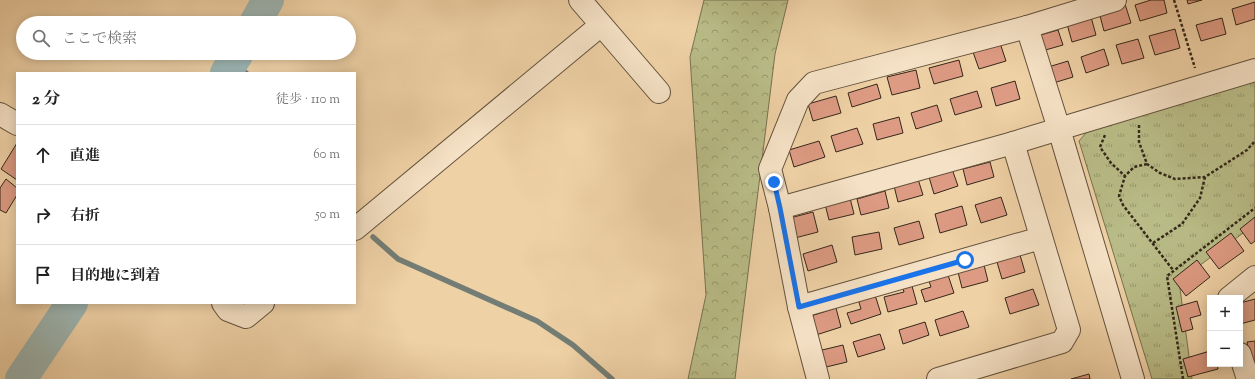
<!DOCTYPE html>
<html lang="ja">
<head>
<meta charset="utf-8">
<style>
	:root { --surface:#fff; --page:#f6f6f6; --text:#222; --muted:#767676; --line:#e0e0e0 }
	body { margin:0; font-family:"Sorts Mill Goudy","Noto Serif JP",serif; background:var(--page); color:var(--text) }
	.controls { position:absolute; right:12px; bottom:12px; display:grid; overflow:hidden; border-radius:0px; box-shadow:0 2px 10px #0003 }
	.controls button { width:36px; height:36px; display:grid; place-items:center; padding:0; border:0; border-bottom:1px solid var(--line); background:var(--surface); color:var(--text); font:20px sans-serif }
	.stop { position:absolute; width:12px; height:12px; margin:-9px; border:3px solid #1a73e8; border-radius:50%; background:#fff }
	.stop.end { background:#1a73e8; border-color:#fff; box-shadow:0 1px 4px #0008 }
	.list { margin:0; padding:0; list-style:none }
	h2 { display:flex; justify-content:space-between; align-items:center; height:52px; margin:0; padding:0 16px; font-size:17px }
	h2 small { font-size:13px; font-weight:400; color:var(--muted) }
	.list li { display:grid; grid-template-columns:26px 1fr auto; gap:12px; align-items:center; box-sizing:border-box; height:60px; padding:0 16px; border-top:1px solid var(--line) }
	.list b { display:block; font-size:15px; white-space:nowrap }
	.list em { font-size:13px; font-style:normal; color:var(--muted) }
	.icon { flex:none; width:22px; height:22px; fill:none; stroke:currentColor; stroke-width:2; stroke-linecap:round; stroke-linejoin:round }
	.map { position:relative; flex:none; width:1255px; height:379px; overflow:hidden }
	.search { position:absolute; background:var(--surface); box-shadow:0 2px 10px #0003; left:16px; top:16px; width:340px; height:44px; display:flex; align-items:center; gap:10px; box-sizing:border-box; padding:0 14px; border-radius:22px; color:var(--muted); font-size:15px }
	.panel { position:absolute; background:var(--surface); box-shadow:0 2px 10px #0003; left:16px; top:72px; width:340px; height:232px; border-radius:0px }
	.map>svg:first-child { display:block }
</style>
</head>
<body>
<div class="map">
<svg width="1255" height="379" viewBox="0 0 1255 379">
	<defs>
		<pattern id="forest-crowns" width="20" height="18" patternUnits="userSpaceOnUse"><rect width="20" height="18" fill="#b9bc87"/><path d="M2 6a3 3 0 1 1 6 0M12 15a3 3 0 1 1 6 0" fill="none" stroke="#97996e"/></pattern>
		<pattern id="park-tufts" width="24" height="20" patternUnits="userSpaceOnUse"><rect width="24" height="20" fill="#b9bc87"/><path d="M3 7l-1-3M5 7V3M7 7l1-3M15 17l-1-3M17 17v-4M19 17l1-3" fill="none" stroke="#97996e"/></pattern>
	</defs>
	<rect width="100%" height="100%" fill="#efd1a6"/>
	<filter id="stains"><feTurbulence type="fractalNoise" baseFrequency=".005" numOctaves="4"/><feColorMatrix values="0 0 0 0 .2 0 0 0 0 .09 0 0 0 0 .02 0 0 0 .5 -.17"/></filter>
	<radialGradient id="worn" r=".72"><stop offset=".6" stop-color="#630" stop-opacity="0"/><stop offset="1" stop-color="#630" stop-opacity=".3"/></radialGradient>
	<path fill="url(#forest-crowns)" stroke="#777250" d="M704,0H788L775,54L735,379H688L706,295L690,57Z"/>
	<path fill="url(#park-tufts)" stroke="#777250" d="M1255,76V224L1179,281L1192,379H1152L1079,141L1093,125Z"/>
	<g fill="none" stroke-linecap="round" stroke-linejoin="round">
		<g stroke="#737d75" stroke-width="5.5">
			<path d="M232,63L246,73"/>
			<path d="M373,237L398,259L537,321L573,345L612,379"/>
		</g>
		<g stroke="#9db5b1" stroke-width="32">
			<path d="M255,23L268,0"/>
			<path d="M226,73L238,53"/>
			<path d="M21,379L72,303"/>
		</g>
	</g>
	<g fill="#dd9b83" stroke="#35281a">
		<path d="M1151,0H1164L1167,13L1140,21L1135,5Z"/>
		<path d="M1187,0H1202L1188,4Z"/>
		<path d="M1255,2V19L1236,25L1232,9Z"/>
		<path d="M1125,4L1131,23L1104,31L1099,12Z"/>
		<path d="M1091,17L1096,35L1072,42L1067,24Z"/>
		<path d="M1222,18L1226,34L1201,41L1196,25Z"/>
		<path d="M1175,29L1180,48L1155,55L1149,36Z"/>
		<path d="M1058,30L1063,45L1042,51L1037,36Z"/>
		<path d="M1138,39L1144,58L1122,64L1116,45Z"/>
		<path d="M1000,43L1006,61L979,69L973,52Z"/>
		<path d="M1104,49L1109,65L1086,73L1081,57Z"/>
		<path d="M959,60L963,76L934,84L929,68Z"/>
		<path d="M1068,61L1073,77L1050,84L1045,68Z"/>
		<path d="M916,70L920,88L892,95L887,77Z"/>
		<path d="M1015,81L1020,99L996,106L991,88Z"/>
		<path d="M877,84L881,98L852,107L848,93Z"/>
		<path d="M977,91L982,107L955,115L950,99Z"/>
		<path d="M836,96L841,113L813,121L808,104Z"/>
		<path d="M937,105L942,121L916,129L911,113Z"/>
		<path d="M899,117L903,133L877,140L873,124Z"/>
		<path d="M857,128L863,144L836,152L831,136Z"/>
		<path d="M819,141L825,157L794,167L789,150Z"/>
		<path d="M17,143V180L1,169Z"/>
		<path d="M990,162L994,177L967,185L963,169Z"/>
		<path d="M952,169L958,186L934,194L929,177Z"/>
		<path d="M6,179L17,188V195L6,213L0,210V188Z"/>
		<path d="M918,179L923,195L898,202L894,186Z"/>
		<path d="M885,191L889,208L861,215L857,199Z"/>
		<path d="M1001,197L1007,215L981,223L975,205Z"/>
		<path d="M850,198L854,214L829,220L825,204Z"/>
		<path d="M962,206L967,225L940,233L935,214Z"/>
		<path d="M813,212L818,232L795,238L790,218Z"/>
		<path d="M1255,217V241L1251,244L1240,229Z"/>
		<path d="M919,221L924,238L899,245L894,228Z"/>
		<path d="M879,232L882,249L855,255L852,237Z"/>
		<path d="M1231,233L1244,251L1219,269L1206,252Z"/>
		<path d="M832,245L837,262L808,271L803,254Z"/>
		<path d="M1020,255L1025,272L1002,279L997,262Z"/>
		<path d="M1197,260L1210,277L1186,296L1173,279Z"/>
		<path d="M984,265L988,281L962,288L958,272Z"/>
		<path d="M947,272L954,293L925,302L921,290L931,287L928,278Z"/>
		<path d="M902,285L912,286L917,304L888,312L884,297L904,292Z"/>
		<path d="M1033,289L1039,305L1010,314L1005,298Z"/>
		<path d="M871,294L876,298L881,314L851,324L847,313L861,309L858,299Z"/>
		<path d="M1255,299V320L1240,324V303Z"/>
		<path d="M1197,301L1201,315L1190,318L1193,329L1182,332L1176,307Z"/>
		<path d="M836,308L841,327L816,335L811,316Z"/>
		<path d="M963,311L969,327L940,336L935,320Z"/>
		<path d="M925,322L929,335L903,344L899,330Z"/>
		<path d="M880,334L885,349L858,357L853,342Z"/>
		<path d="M1255,341V361L1251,362L1247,342Z"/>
		<path d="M843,345L847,362L822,368L818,351Z"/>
		<path d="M1210,351V364H1217L1218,369L1188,377L1183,359Z"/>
		<path d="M1089,374L1090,379H1071Z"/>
	</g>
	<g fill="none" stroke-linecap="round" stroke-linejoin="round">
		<g stroke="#64523d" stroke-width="24">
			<g id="minor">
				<path d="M580,0L659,92"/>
				<path d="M0,114L17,124"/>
				<path d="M780,208L1013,143L1059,129L1027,27"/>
				<path d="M355,229L601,25"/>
				<path d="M1229,298L1255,277"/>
				<path d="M223,303L228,310L246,317L263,303"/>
				<path d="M799,307L1041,238"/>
				<path d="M1240,354L1248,379"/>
				<path d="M818,379L799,307L780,208L770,169L798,100L814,83L1027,27L1115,0"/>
				<path d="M938,379L1062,342L1069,330L1013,143"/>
				<path d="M1133,379L1059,129L1255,70"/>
			</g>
		</g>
		<g stroke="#35281a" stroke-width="2.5" stroke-dasharray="3 2" stroke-linecap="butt">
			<path d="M1174,0L1195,68"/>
			<path d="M1139,125V142L1147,164L1160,173L1175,179L1205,177L1247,150L1255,141"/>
			<path d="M1105,135L1100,147L1111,163L1125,176"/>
			<path d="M1147,164L1134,167L1125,176L1119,196L1123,205L1173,270"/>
			<path d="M1153,243L1182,224L1200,198L1205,177"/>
			<path d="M1183,379L1167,276L1255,208"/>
		</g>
		<use href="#minor" stroke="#f5e1c5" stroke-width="22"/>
	</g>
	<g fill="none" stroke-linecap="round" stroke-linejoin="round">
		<path stroke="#1a73e8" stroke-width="5" d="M774,182L780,208L799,307L965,260"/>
	</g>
	<rect width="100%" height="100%" filter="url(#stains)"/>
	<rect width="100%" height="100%" fill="url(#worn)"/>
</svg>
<div class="controls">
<button>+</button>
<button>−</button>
</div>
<div class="stop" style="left:965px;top:260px"></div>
<div class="stop end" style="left:774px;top:182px"></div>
<div class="search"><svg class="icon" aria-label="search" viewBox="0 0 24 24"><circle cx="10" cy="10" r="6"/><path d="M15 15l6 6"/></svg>ここで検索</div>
<section class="panel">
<h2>2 分<small>徒歩 · 110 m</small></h2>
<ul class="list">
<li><svg class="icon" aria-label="ahead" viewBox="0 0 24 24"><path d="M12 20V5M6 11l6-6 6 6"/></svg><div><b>直進</b></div><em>60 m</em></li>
<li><svg class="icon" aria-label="right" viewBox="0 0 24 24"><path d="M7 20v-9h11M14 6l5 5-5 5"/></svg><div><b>右折</b></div><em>50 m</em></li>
<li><svg class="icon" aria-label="arrive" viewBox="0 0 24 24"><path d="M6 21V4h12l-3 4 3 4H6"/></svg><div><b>目的地に到着</b></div></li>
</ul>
</section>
</div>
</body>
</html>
